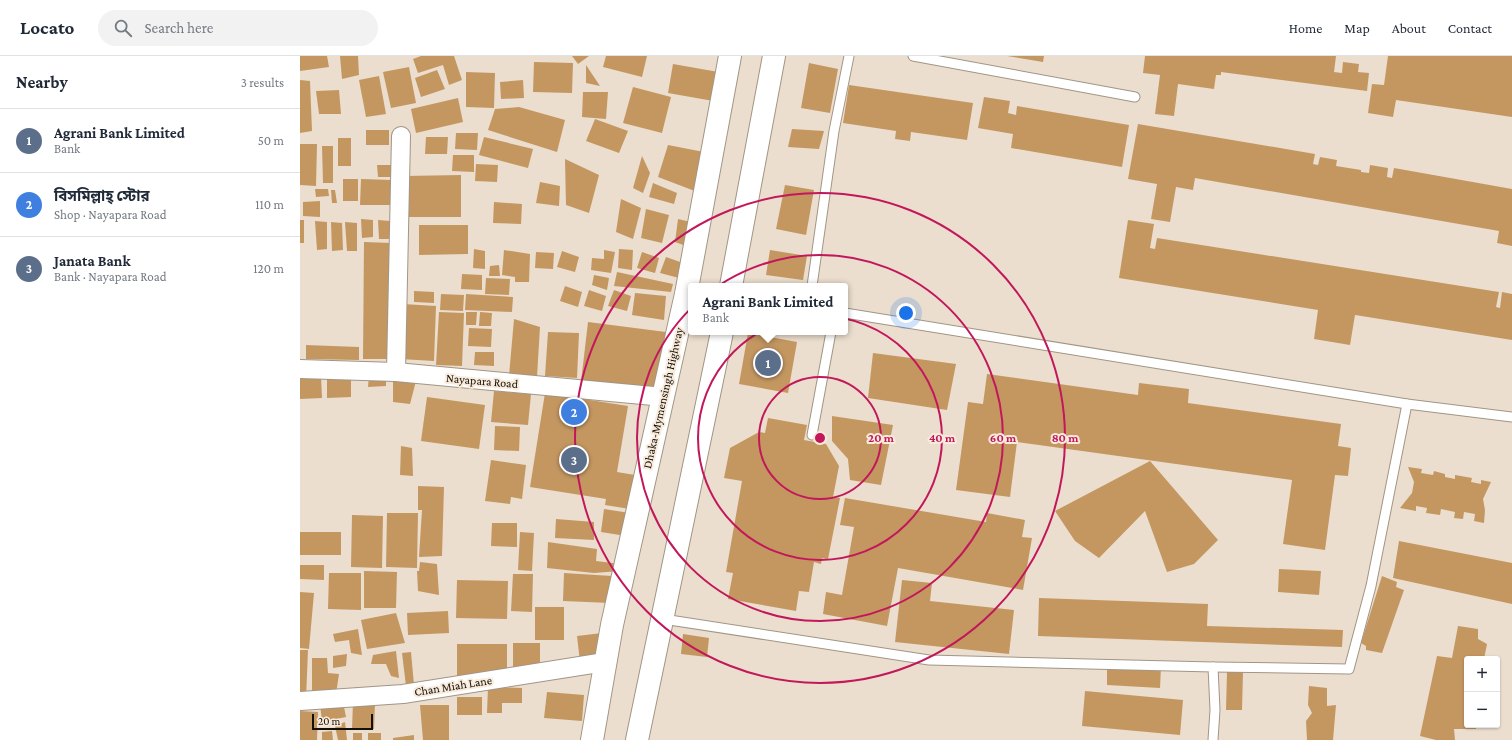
<!DOCTYPE html>
<html lang="en">
<head>
<meta charset="utf-8">
<style>
	:root { --surface:#fff; --page:#f2f2f3; --text:#1f2937; --muted:#747a83; --line:#e0e1e3; --accent:#714dc6 }
	body { margin:0; font-family:"Crimson Pro","Noto Sans Bengali",serif; background:var(--page); color:var(--text) }
	.controls { position:absolute; right:12px; bottom:12px; display:grid; overflow:hidden; border-radius:4px; box-shadow:0 1px 3px #0004 }
	.controls button { width:36px; height:36px; display:grid; place-items:center; padding:0; border:0; border-bottom:1px solid var(--line); background:var(--surface); color:var(--text); font:20px sans-serif }
	.scale { position:absolute; left:12px; bottom:10px; width:61px; box-sizing:border-box; padding-left:4px; border:2px solid #130f09; border-top:0; font-size:11px; line-height:14px; white-space:nowrap; color:#130f09; -webkit-text-stroke:3px #f9ebdb; paint-order:stroke }
	.you { position:absolute; left:606px; top:257px; width:14px; height:14px; margin:-10px; border:3px solid #fff; border-radius:50%; background:#1a73e8; box-shadow:0 0 0 6px #1a73e833 }
	.badge { display:grid; place-items:center; width:26px; height:26px; border-radius:50%; background:var(--accent); color:#fff; font-size:13px; font-weight:700 }
	.pin { position:absolute; translate:-50% -50%; border:2px solid #fff; box-shadow:0 1px 4px #0006 }
	.popup { position:absolute; left:388px; top:227px; width:160px; height:52px; box-sizing:border-box; display:grid; place-content:center; border-radius:4px; background:var(--surface); filter:drop-shadow(0 1px 3px #0005); font-size:13px; white-space:nowrap; color:var(--muted) }
	.popup b { font-size:15px; color:var(--text) }
	.popup::after { content:''; position:absolute; left:50%; top:100%; margin-left:-8px; border:8px solid transparent; border-top-color:var(--surface) }
	.list { margin:0; padding:0; list-style:none }
	h2 { display:flex; justify-content:space-between; align-items:center; height:52px; margin:0; padding:0 16px; font-size:17px }
	h2 small { font-size:13px; font-weight:400; color:var(--muted) }
	.list li { display:grid; grid-template-columns:26px 1fr auto; gap:12px; align-items:center; box-sizing:border-box; height:64px; padding:0 16px; border-top:1px solid var(--line) }
	.list b { display:block; font-size:15px; white-space:nowrap }
	.list p { margin:0; font-size:13px; white-space:nowrap; color:var(--muted) }
	.list em { font-size:13px; font-style:normal; color:var(--muted) }
	.icon { flex:none; width:22px; height:22px; fill:none; stroke:currentColor; stroke-width:2; stroke-linecap:round; stroke-linejoin:round }
	.map { position:relative; flex:none; width:1212px; height:684px; overflow:hidden }
	header { display:flex; align-items:center; gap:24px; box-sizing:border-box; height:56px; padding:0 20px; background:var(--surface); border-bottom:1px solid var(--line) }
	header strong { font-size:19px }
	nav { display:flex; gap:22px; margin-inline-start:auto; font-size:14px }
	.search { width:280px; height:36px; background:var(--page); display:flex; align-items:center; gap:10px; box-sizing:border-box; padding:0 14px; border-radius:22px; color:var(--muted); font-size:15px }
	main { display:flex }
	aside { flex:1; background:var(--surface) }
	.map>svg:first-child { display:block }
</style>
</head>
<body>
<header>
<strong>Locato</strong>
<div class="search"><svg class="icon" aria-label="search" viewBox="0 0 24 24"><circle cx="10" cy="10" r="6"/><path d="M15 15l6 6"/></svg>Search here</div>
<nav><a>Home</a><a>Map</a><a>About</a><a>Contact</a></nav>
</header>
<main>
<aside>
<h2>Nearby<small>3 results</small></h2>
<ul class="list">
<li><span class="badge" style="background:#5c6f8a">1</span><div><b>Agrani Bank Limited</b><p>Bank</p></div><em>50 m</em></li>
<li><span class="badge" style="background:#3f7fe0">2</span><div><b>বিসমিল্লাহ্ স্টোর</b><p>Shop · Nayapara Road</p></div><em>110 m</em></li>
<li><span class="badge" style="background:#5c6f8a">3</span><div><b>Janata Bank</b><p>Bank · Nayapara Road</p></div><em>120 m</em></li>
</ul>
</aside>
<div class="map">
<svg width="1212" height="684" viewBox="0 0 1212 684">
	<rect width="100%" height="100%" fill="#ebdece"/>
	<g fill="#c49761">
		<path d="M0,0H27L29,11L0,15Z"/>
		<path d="M40,0H58L59,19L42,23Z"/>
		<path d="M121,0H154L162,24L149,29L143,9L118,17L113,3Z"/>
		<path d="M272,0H289L278,8Z"/>
		<path d="M306,0H347L342,21L303,11Z"/>
		<path d="M707,0H744L743,6Z"/>
		<path d="M845,0H1036L1034,16L1042,17L1043,6L1059,8L1058,16L1069,17L1067,35L921,16V19H916L914,33L878,28L874,60L855,58L860,19L843,17Z"/>
		<path d="M1088,0H1212V61L1096,44L1093,61L1068,57L1072,28L1084,29Z"/>
		<path d="M234,6L273,7L272,37L233,36Z"/>
		<path d="M509,7L538,13L530,57L501,52Z"/>
		<path d="M373,8L424,17L419,46L368,37Z"/>
		<path d="M286,9L300,30L286,27Z"/>
		<path d="M109,11L116,47L91,52L83,16Z"/>
		<path d="M137,14L145,33L121,41L115,22Z"/>
		<path d="M166,16L195,17L194,52L166,51Z"/>
		<path d="M79,20L86,58L66,61L59,24Z"/>
		<path d="M0,24L10,25L12,75L0,77Z"/>
		<path d="M223,24L224,42L201,43L200,26Z"/>
		<path d="M549,29L673,47L667,84L611,76L610,85L595,83L596,75L543,67Z"/>
		<path d="M333,31L371,41L362,77L323,67Z"/>
		<path d="M39,34L41,58H19L16,35Z"/>
		<path d="M283,36H308L306,63L282,61Z"/>
		<path d="M684,41L710,45L708,57L716,59L717,50L829,69L822,111L711,92L713,78L678,72Z"/>
		<path d="M158,42L163,66L116,77L111,53Z"/>
		<path d="M219,51L265,64L257,96L188,74L195,53Z"/>
		<path d="M295,63L328,75L319,97L286,85Z"/>
		<path d="M838,68L1015,98L1013,108L1018,109L1020,101L1037,104L1036,110L1061,114V116L1069,117L1070,109L1088,112L1087,121L1092,122L1094,112L1212,133V190L1197,187L1199,175L895,122L893,134L876,131L870,166L851,163L857,128L828,123Z"/>
		<path d="M492,73L524,75L519,93L488,91Z"/>
		<rect x="66" y="74" width="23" height="15"/>
		<path d="M156,77H178L177,94L155,93Z"/>
		<path d="M126,81H148L147,98H125Z"/>
		<path d="M184,81L233,93L228,112L179,99Z"/>
		<rect x="38" y="82" width="13" height="28"/>
		<path d="M0,88H17L16,130L0,129Z"/>
		<path d="M368,89L409,97L400,137L358,121Z"/>
		<path d="M22,90H33V127H23Z"/>
		<path d="M153,99H174V116L152,115Z"/>
		<path d="M342,100L350,117L343,137L333,132Z"/>
		<path d="M265,103L299,119L289,157L266,149Z"/>
		<path d="M176,108L198,109L197,126L175,125Z"/>
		<path d="M77,109H91V121H78Z"/>
		<path d="M161,119V161H105L104,120Z"/>
		<rect x="43" y="123" width="15" height="22"/>
		<path d="M61,123L92,124L91,149H60Z"/>
		<path d="M240,126L260,130L259,150L236,147Z"/>
		<path d="M353,127L377,137L374,148L349,141Z"/>
		<path d="M485,129L514,134L506,179L476,173Z"/>
		<path d="M15,133H28L29,140L16,141Z"/>
		<path d="M31,134H35L37,147H32Z"/>
		<path d="M321,143L341,152L333,183L316,176Z"/>
		<path d="M20,145V161L3,160V146Z"/>
		<path d="M194,146L222,148L221,168L193,167Z"/>
		<path d="M346,153L369,159L362,187L341,182Z"/>
		<path d="M61,163L73,164V181L62,182Z"/>
		<path d="M378,163L391,166L386,190L375,186Z"/>
		<rect x="0" y="164" width="4" height="23"/>
		<path d="M78,164L90,165V183H79Z"/>
		<path d="M828,164L854,168L850,192L855,193L857,182L1199,236L1196,251L1200,252L1202,236L1212,238V284L1055,259L1050,289L1014,283L1018,254L819,222Z"/>
		<path d="M15,165L27,166V193L17,194Z"/>
		<path d="M31,166L42,167L43,194L32,195Z"/>
		<path d="M45,166L57,167V195H47Z"/>
		<path d="M119,169H168V198L119,199Z"/>
		<path d="M64,186L92,187L90,303H63Z"/>
		<path d="M174,193L185,195V213L173,212Z"/>
		<path d="M319,193L333,194L332,214L318,212Z"/>
		<path d="M204,194L230,198L229,226H215V221L202,219Z"/>
		<path d="M304,194L315,196L311,217L291,214L292,202L304,203Z"/>
		<path d="M470,194L507,200L503,224L466,219Z"/>
		<path d="M262,195L279,201L275,216L257,211Z"/>
		<path d="M236,196L254,197L253,213L235,212Z"/>
		<path d="M342,196L359,202L355,217L337,212Z"/>
		<path d="M366,201L383,207L379,222L360,217Z"/>
		<path d="M199,209L200,220H189L190,210Z"/>
		<path d="M317,216L373,228L371,236L314,230Z"/>
		<path d="M162,218L182,219V234L161,233Z"/>
		<path d="M294,219L309,222L307,234L292,229Z"/>
		<path d="M186,222L210,223L209,239L185,238Z"/>
		<path d="M265,230L282,236L278,251L260,245Z"/>
		<path d="M289,234L306,240L302,255L284,250Z"/>
		<path d="M314,234L331,240L327,255L308,250Z"/>
		<path d="M114,235L134,236V247L114,246Z"/>
		<path d="M335,237L366,240L364,264L332,259Z"/>
		<path d="M141,238L164,239L163,255L140,254Z"/>
		<path d="M166,238L213,241L212,256L165,254Z"/>
		<path d="M103,248L136,250L134,305L100,303Z"/>
		<path d="M139,256L164,257L162,310L136,309Z"/>
		<path d="M166,256H177L176,269H166Z"/>
		<path d="M180,256L192,257L191,270H179Z"/>
		<path d="M214,263L240,271L237,321L209,320Z"/>
		<path d="M288,266L366,276L358,336L281,326Z"/>
		<path d="M169,272L192,273L191,291L168,290Z"/>
		<path d="M248,276L279,277L277,322L245,320Z"/>
		<path d="M448,277L497,286L488,337L439,328Z"/>
		<path d="M6,289L59,291V304L6,303Z"/>
		<path d="M175,296H194V310L174,309Z"/>
		<path d="M573,297L656,308L647,354L568,342Z"/>
		<path d="M687,318L838,339L839,327L889,333L888,347L1041,368L1038,390L1051,392L1048,420L1035,419L1025,494L983,488L992,424L717,386L710,441L656,434L668,346L683,348Z"/>
		<path d="M27,319H51V341L27,342Z"/>
		<path d="M69,319L86,320V330L68,331Z"/>
		<path d="M0,320H21L22,342L0,343Z"/>
		<path d="M93,323L116,325L110,348L93,346Z"/>
		<path d="M194,335L231,338L228,369L191,366Z"/>
		<path d="M245,337L328,350L317,416L335,419L330,453L305,449L306,443L230,431Z"/>
		<path d="M127,341L185,349L179,393L121,385Z"/>
		<path d="M532,360L593,369L581,429L550,424L548,403L532,385Z"/>
		<path d="M468,362L507,369L504,384L526,388L539,410L533,441L540,442L528,503L522,502L521,508L514,506L509,536L499,535L496,555L428,543L433,517L426,516L442,425L424,422L430,392L459,376L465,377Z"/>
		<path d="M195,370L220,371L219,395L194,394Z"/>
		<path d="M101,390L112,392L113,420L100,419Z"/>
		<path d="M191,404L226,409L222,443L211,441L210,448L185,445Z"/>
		<path d="M850,405L918,484L894,508L867,516L845,455L799,502L775,485L755,455Z"/>
		<path d="M1108,411L1122,413L1121,417L1133,419L1134,415L1145,418V421L1155,423V419L1172,422L1171,426L1181,428V424L1191,426L1183,443L1185,454L1184,467L1174,465L1175,458L1164,456L1163,463L1154,462L1155,456L1141,453L1140,459L1126,457L1127,452L1116,450V455L1100,452L1112,437L1114,426Z"/>
		<path d="M118,430L144,431L142,500L119,501L122,454H118Z"/>
		<path d="M545,442L686,466L687,457L725,464L722,481L732,482L723,534L598,512L587,570L523,558L526,536L542,539L554,471L540,469Z"/>
		<path d="M304,453L330,457L326,480L301,476Z"/>
		<path d="M87,457H118L117,512L86,511Z"/>
		<path d="M52,459L83,460L82,512L51,511Z"/>
		<path d="M256,463L294,466V484L255,482Z"/>
		<path d="M192,467H217V491L191,490Z"/>
		<rect x="0" y="476" width="41" height="23"/>
		<path d="M220,476L234,477L232,515L218,514Z"/>
		<path d="M1099,485L1212,507V548L1093,522Z"/>
		<path d="M248,486L297,493L296,505L321,508L320,515L294,517L247,512Z"/>
		<path d="M120,506L137,508L139,539L118,535L117,515H119Z"/>
		<path d="M0,509H24V524L0,523Z"/>
		<path d="M979,513L1021,515L1019,539L978,536Z"/>
		<path d="M64,515L97,516L96,552H64Z"/>
		<path d="M29,517H61V554L28,553Z"/>
		<path d="M264,517L312,520L310,547L263,545Z"/>
		<path d="M213,518H233L232,556L211,555Z"/>
		<path d="M1082,520L1097,526L1096,531L1104,534L1082,597L1066,594V590L1061,587Z"/>
		<path d="M157,524L208,525L207,563L156,562Z"/>
		<path d="M602,524L632,527L630,545L714,554L709,598L595,586Z"/>
		<path d="M0,536L14,537L9,593L0,592Z"/>
		<path d="M739,542L908,548L907,570L1043,574L1042,591L738,580Z"/>
		<rect x="235" y="551" width="29" height="33"/>
		<path d="M148,555L149,577L108,579L107,557Z"/>
		<path d="M96,557L105,587L67,593L61,564Z"/>
		<path d="M1158,570L1178,573V583L1187,588L1184,603H1167L1165,620H1167V669H1176V673H1154L1155,684H1136L1120,680L1137,600L1152,602Z"/>
		<path d="M58,573L62,599L51,597L49,584L35,586L33,578Z"/>
		<path d="M302,577L297,603L280,606L277,580Z"/>
		<path d="M383,578L409,582L407,601L381,598Z"/>
		<rect x="213" y="587" width="27" height="27"/>
		<rect x="157" y="588" width="50" height="33"/>
		<path d="M0,594H8L6,643H0Z"/>
		<path d="M96,595L99,622L91,620L86,608H71L73,599Z"/>
		<path d="M111,596L114,629L106,630L102,597Z"/>
		<path d="M47,598L46,610L33,612V600Z"/>
		<path d="M12,602H27L28,617L39,618L36,638L12,637Z"/>
		<path d="M807,609L861,611L860,632L807,629Z"/>
		<path d="M927,616H943L942,654H926Z"/>
		<path d="M1009,630L1027,632V650L1036,649L1033,684H1007L1006,665L1012,657L1008,649Z"/>
		<path d="M188,631L222,632V647H202V657H187Z"/>
		<path d="M785,635L883,644L880,679L782,670Z"/>
		<path d="M247,636L284,639L282,665L244,662Z"/>
		<rect x="157" y="641" width="25" height="18"/>
		<path d="M43,646L46,661L22,666L20,648Z"/>
		<path d="M53,646L75,647L74,673H52Z"/>
		<path d="M120,649H149V684H123Z"/>
		<path d="M0,655L18,656L17,684H0Z"/>
		<path d="M45,666L47,684H38L35,670Z"/>
		<path d="M32,675L33,684H22V676Z"/>
		<rect x="53" y="677" width="9" height="7"/>
		<rect x="68" y="677" width="13" height="7"/>
		<path d="M114,679V684H93V682Z"/>
	</g>
	<g fill="none" stroke-linecap="round" stroke-linejoin="round">
		<g stroke="#a19586" stroke-width="11">
			<g id="lane">
				<path d="M613,0L835,41"/>
				<path d="M512,230L534,75L549,0"/>
				<path d="M545,257L1107,348L1212,361"/>
				<path d="M512,379L531,276"/>
				<path d="M363,563L629,604L913,611L915,654L913,684"/>
				<path d="M913,611L1049,613L1071,530L1107,348"/>
			</g>
		</g>
		<g stroke="#a19586" stroke-width="20">
			<g id="street">
				<path d="M0,313L96,316L364,341"/>
				<path d="M96,316L101,80"/>
				<path d="M0,645L103,638L305,606"/>
			</g>
		</g>
		<g stroke="#a19586" stroke-width="24">
			<g id="secondary">
				<path d="M431,230L474,0"/>
				<path d="M292,684L312,569L386,238L430,0"/>
				<path d="M337,684L422,276"/>
			</g>
		</g>
		<use href="#lane" stroke="#fff" stroke-width="9"/>
		<use href="#street" stroke="#fff" stroke-width="18"/>
		<use href="#secondary" stroke="#fff" stroke-width="22"/>
	</g>
	<g fill="none" stroke="#c2185b" stroke-width="2">
		<circle cx="520" cy="382" r="61"/>
		<circle cx="520" cy="382" r="122"/>
		<circle cx="520" cy="382" r="183"/>
		<circle cx="520" cy="382" r="245"/>
	</g>
	<g text-anchor="middle" dominant-baseline="central" stroke-width="4" stroke-linejoin="round" paint-order="stroke">
		<g font-size="12" fill="#130f09" stroke="#f9ebdb">
			<text transform="translate(182 325) rotate(5)">Nayapara Road</text>
			<text transform="translate(363 342) rotate(-77)">Dhaka-Mymensingh Highway</text>
			<text transform="translate(153 630) rotate(-9)">Chan Miah Lane</text>
		</g>
	</g>
	<circle cx="520" cy="382" r="6" fill="#c2185b" stroke="#f9ebdb" stroke-width="2"/>
	<g font-size="12" text-anchor="middle" font-weight="bold" fill="#c2185b" stroke="#f9ebdb" stroke-width="4" stroke-linejoin="round" paint-order="stroke">
		<text x="581" y="386">20 m</text>
		<text x="642" y="386">40 m</text>
		<text x="703" y="386">60 m</text>
		<text x="765" y="386">80 m</text>
	</g>
</svg>
<div class="controls">
<button>+</button>
<button>−</button>
</div>
<div class="scale">20 m</div>
<div class="you"></div>
<div class="pin badge" style="left:468px;top:307px;background:#5c6f8a">1</div>
<div class="popup"><b>Agrani Bank Limited</b>Bank</div>
<div class="pin badge" style="left:274px;top:356px;background:#3f7fe0">2</div>
<div class="pin badge" style="left:274px;top:404px;background:#5c6f8a">3</div>
</div>
</main>
</body>
</html>
